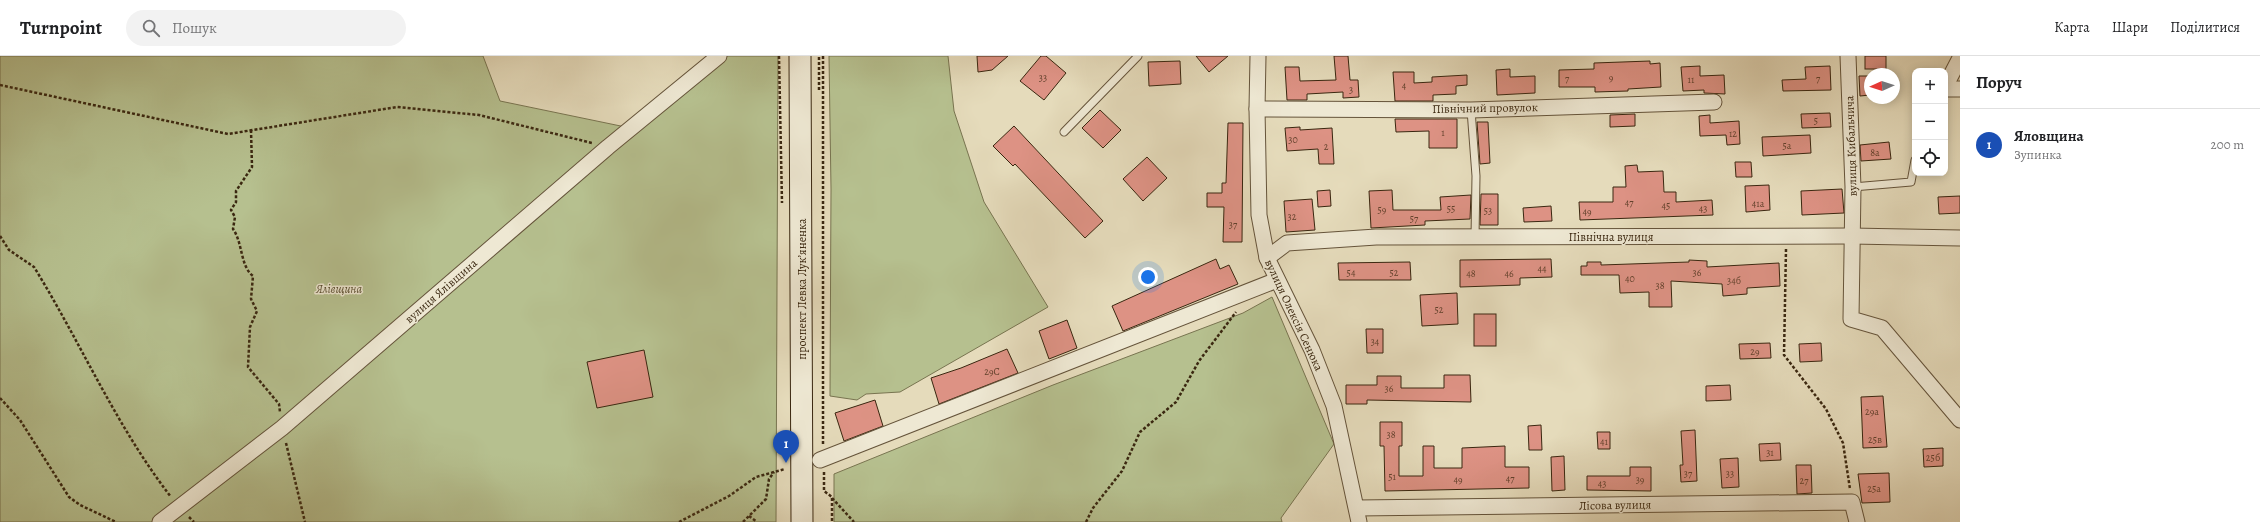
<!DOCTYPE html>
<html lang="uk">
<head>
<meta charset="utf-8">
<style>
	:root { --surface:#fff; --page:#f2f2f2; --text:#202124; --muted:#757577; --line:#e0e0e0; --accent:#8f2418 }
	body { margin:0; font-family:Alegreya,serif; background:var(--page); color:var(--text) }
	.controls { position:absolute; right:12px; top:12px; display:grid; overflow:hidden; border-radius:8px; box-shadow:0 2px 10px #0003 }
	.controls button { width:36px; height:36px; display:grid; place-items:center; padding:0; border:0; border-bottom:1px solid var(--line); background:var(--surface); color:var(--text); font:20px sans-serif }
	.compass { position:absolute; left:1864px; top:12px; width:36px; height:36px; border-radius:50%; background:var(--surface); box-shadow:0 2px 10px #0003; rotate:267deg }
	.you { position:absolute; left:1148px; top:221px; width:14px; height:14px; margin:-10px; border:3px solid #fff; border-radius:50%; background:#1a73e8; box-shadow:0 0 0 6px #1a73e833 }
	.badge { display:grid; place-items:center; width:26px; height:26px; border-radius:50%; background:var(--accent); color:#fff; font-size:13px; font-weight:700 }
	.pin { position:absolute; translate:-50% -33px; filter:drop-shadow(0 1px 2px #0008) }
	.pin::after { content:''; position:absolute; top:21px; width:14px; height:12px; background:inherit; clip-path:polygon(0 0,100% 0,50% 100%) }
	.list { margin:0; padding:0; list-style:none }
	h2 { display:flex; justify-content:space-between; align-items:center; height:52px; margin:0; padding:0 16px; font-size:17px }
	h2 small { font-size:13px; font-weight:400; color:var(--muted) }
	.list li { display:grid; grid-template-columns:26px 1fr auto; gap:12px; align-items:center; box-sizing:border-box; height:72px; padding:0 16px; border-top:1px solid var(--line) }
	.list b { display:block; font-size:15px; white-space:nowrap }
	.list p { margin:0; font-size:13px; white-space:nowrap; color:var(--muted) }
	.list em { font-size:13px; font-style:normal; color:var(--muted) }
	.icon { flex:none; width:22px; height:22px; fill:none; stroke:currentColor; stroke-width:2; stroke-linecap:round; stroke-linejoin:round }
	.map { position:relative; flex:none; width:1960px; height:466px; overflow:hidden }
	header { display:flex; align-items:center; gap:24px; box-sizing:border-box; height:56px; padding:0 20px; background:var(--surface); border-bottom:1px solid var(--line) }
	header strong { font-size:19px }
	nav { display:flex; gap:22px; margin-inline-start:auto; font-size:14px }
	.search { width:280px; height:36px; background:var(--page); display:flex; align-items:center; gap:10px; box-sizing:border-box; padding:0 14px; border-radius:22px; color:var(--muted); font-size:15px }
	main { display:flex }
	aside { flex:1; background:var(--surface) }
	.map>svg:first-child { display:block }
</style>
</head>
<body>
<header>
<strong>Turnpoint</strong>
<div class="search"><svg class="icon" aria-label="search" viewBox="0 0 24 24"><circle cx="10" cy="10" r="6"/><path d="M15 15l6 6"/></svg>Пошук</div>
<nav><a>Карта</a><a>Шари</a><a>Поділитися</a></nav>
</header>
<main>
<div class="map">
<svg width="1960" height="466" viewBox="0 0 1960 466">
	<rect width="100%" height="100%" fill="#e5dbbb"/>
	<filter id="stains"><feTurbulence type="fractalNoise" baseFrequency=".005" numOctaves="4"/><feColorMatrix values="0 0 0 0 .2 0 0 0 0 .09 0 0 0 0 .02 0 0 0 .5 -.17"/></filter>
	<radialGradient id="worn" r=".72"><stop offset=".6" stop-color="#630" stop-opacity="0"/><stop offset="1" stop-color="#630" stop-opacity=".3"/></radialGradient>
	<g fill="#b6c08f" stroke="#787450">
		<path d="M0,0H483L500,45L640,74L672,43L725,0H778L776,466H0Z"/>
		<path d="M829,0H948L954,55L984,146L1048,251L900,336L866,338L857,344L830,340L831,133Z"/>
		<path d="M1272,241L1334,388L1281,462L1282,466H834V418L1053,329L1243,257Z"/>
	</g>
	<g fill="#dd9284" stroke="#3a2710">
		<path d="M977,0H1008L992,14L978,16Z"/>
		<path d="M1041,0H1046L1066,17L1044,44L1020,25Z"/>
		<path d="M1196,0H1228L1209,16Z"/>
		<path d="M1334,0H1348L1350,24H1358L1359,41L1343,42V36L1307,38V44H1287L1285,11H1299L1300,25L1336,24Z"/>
		<rect x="1865" y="0" width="21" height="13"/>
		<path d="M1180,5L1181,28L1149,30L1148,6Z"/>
		<path d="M1650,5V8L1660,7L1661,31L1628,33V35L1595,36V31H1559V14L1594,13V7Z"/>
		<path d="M1700,10V20L1724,19L1725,38L1704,37V34L1683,35L1681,11Z"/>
		<path d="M1830,10L1831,34L1783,35L1782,24L1806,23L1805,11Z"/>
		<path d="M1510,13V21L1535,20V37L1497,39L1496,14Z"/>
		<path d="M1393,16H1414V27L1432,26V21L1467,19V29L1456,30V38L1433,39V45H1395Z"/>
		<path d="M1859,20H1870V39L1860,40Z"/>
		<path d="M1100,54L1121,74L1103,92L1082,72Z"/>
		<path d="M1830,57L1831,71L1802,72L1801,58Z"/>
		<path d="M1635,58V70L1610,71V59Z"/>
		<path d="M1710,59V67L1739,65L1740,88L1727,89L1726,79L1700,80L1699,60Z"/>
		<path d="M1395,63H1457V92H1429V75L1396,76Z"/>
		<path d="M1477,66H1488L1490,107L1480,108Z"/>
		<path d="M1228,67H1243L1242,186H1223L1224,151H1207V137H1222V127H1226Z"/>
		<path d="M1014,70L1103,165L1085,182L1015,108L1013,110L993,90Z"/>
		<path d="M1300,71V74L1332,72L1334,108H1319L1318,93L1287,95L1285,72Z"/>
		<path d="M1810,79L1811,97L1763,100L1762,81Z"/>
		<path d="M1889,86L1891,103L1861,105L1860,89Z"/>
		<path d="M1147,101L1167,122L1143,145L1123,123Z"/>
		<path d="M1735,106H1751L1752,121H1736Z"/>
		<path d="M1637,109L1638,116L1663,115L1664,136H1676V146L1712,144L1713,159L1580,164L1579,146H1613V131H1626L1625,110Z"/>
		<path d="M1769,129L1770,154L1746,156L1745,130Z"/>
		<path d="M1842,133L1844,157L1802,159L1801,135Z"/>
		<path d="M1330,134L1331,150L1318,151L1317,135Z"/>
		<path d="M1392,134L1393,154H1441L1440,141L1471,139L1470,163L1425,165V169L1371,172L1369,135Z"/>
		<path d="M1481,138H1498V169H1480Z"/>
		<path d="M1960,140V157L1939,158L1938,141Z"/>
		<path d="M1312,143L1315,174L1286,176L1284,145Z"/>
		<path d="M1551,150L1552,165L1524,166L1523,152Z"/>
		<path d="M1216,203L1220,213L1229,209L1238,228L1123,275L1112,250Z"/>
		<path d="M1551,203L1552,221L1520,222V229L1460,231V204Z"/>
		<path d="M1689,204L1707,205V211L1779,207L1780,230L1747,232V238L1723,240L1722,228L1671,225L1672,251H1649V236L1620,237L1619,219H1581V210H1587V206H1601V209L1689,206Z"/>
		<path d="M1410,206L1411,224H1339L1338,207Z"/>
		<path d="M1457,237L1458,268L1422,270L1420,239Z"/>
		<rect x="1474" y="258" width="22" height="32"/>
		<path d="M1067,264L1077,292L1049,303L1039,275Z"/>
		<path d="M1366,273H1383V297H1367Z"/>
		<path d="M1770,287L1771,302L1740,303L1739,288Z"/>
		<path d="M1821,287L1822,305L1800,306L1799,288Z"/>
		<path d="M1007,293L1018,317L939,348L931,322L961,312Z"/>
		<path d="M644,294L653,341L597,352L587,306Z"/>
		<path d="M1444,319H1470L1471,346L1367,344V348H1346V329H1377V320H1401V332H1444Z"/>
		<path d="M1730,329L1731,344L1706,345V330Z"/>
		<path d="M1883,340L1887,391L1863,392L1861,341Z"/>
		<path d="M875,344L883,370L844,385L835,357Z"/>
		<path d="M1380,366H1402V390H1399V420H1423V390H1434V412H1462V392L1505,390V411H1529V432L1385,435L1384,390H1380Z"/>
		<path d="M1541,369L1542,394H1529L1528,370Z"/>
		<path d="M1695,374L1697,425L1681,426L1680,409H1683L1681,375Z"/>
		<path d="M1597,376H1610V393H1598Z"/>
		<path d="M1780,387L1781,404L1760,405L1759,388Z"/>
		<path d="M1943,392V410L1924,411L1923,393Z"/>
		<path d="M1564,400L1565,434L1552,435L1551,401Z"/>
		<path d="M1738,402L1739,431L1722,432L1720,403Z"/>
		<path d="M1796,409H1811L1812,437L1797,438Z"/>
		<path d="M1630,411H1651V435L1587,434V420H1630Z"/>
		<path d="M1889,417L1890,446L1862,447L1858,418Z"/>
	</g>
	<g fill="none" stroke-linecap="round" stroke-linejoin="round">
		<g stroke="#65543b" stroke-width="9">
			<g id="lane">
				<path d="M1471,54L1476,120L1475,181"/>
				<path d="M1064,76L1138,0"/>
				<path d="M1853,131L1911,126L1915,104"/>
			</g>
		</g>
		<g stroke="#65543b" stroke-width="17">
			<g id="street">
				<path d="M1258,0L1257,53L1259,159L1267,202L1312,294L1334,350L1359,466"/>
				<path d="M1848,0L1853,131L1851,263L1882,272L1960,364"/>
				<path d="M1945,31L1960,2"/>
				<path d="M1945,33H1960"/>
				<path d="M1257,53L1471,54L1714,46"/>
				<path d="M1267,202L1287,187L1376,181L1851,180L1960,182"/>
				<path d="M820,404L1277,224"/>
				<path d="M1357,452L1852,446L1857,466"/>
				<path d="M160,466L282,372L608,91L719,0"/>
			</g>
		</g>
		<g stroke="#3a2710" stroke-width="23">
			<path id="secondary" d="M800,0L802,466"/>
		</g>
		<g stroke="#3a2710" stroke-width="2.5" stroke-dasharray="3 2" stroke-linecap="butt">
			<path d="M779,0L782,147"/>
			<path d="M823,0V389"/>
			<path d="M0,29L228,78L397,51L479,59L592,87"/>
			<path d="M819,34V0"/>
			<path d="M251,74L252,111L236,135V146L231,154L235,161L233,173C243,187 240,210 253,220L251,243L257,255L250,271L248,311L279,348L280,356"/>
			<path d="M0,180L9,194L34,211C81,287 116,370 171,441"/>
			<path d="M1786,193L1784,299L1826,353L1843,387L1850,433"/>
			<path d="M0,342L20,364L69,441L80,449L116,466"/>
			<path d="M286,387L305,466"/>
			<path d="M824,416V435L832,441V466"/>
			<path d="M832,442L854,466"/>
			<path d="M749,460L757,466"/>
			<path d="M189,461L194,466"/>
			<path d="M679,466L729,440L756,421L785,413"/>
			<path d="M743,466L766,443L769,423L774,416"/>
			<path d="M1086,466L1093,452L1122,415L1140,376L1176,346L1199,305L1236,256"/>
		</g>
		<use href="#lane" stroke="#eee8d3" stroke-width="7"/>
		<use href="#street" stroke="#eee8d3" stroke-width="15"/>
		<use href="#secondary" stroke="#eee8d3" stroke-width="21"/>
	</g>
	<g text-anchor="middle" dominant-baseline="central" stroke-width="3" stroke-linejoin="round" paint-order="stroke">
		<g font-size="10" fill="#63422d">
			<text x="1043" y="21">33</text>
			<text x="1611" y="21">9</text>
			<text x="1567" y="22">7</text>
			<text x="1818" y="22">7</text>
			<text x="1691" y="23">11</text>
			<text x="1404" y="29">4</text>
			<text x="1351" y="33">3</text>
			<text x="1816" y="64">5</text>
			<text x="1443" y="76">1</text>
			<text x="1733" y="77">12</text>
			<text x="1293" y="83">30</text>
			<text x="1787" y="89">5а</text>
			<text x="1326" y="90">2</text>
			<text x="1875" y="96">8а</text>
			<text x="1629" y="146">47</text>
			<text x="1758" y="147">41а</text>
			<text x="1666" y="149">45</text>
			<text x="1451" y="152">55</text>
			<text x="1703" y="152">43</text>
			<text x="1382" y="153">59</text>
			<text x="1488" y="154">53</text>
			<text x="1587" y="155">49</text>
			<text x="1292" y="160">32</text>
			<text x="1414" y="162">57</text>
			<text x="1233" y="168">37</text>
			<text x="1542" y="212">44</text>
			<text x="1351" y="216">54</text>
			<text x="1394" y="216">52</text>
			<text x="1697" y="216">36</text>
			<text x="1471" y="217">48</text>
			<text x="1509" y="217">46</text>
			<text x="1630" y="222">40</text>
			<text x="1734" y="224">34б</text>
			<text x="1660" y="229">38</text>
			<text x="1439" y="253">52</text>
			<text x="1375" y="285">34</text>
			<text x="1755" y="295">29</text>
			<text x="992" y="315">29С</text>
			<text x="1389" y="332">36</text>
			<text x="1872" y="355">29а</text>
			<text x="1391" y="378">38</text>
			<text x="1875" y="383">25в</text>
			<text x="1604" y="385">41</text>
			<text x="1770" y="396">31</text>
			<text x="1933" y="401">25б</text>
			<text x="1688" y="417">37</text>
			<text x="1730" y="417">33</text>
			<text x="1392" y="420">51</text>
			<text x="1510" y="422">47</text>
			<text x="1458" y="423">49</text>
			<text x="1640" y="423">39</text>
			<text x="1804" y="424">27</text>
			<text x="1602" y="427">43</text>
			<text x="1874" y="432">25а</text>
		</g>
		<g font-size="12" fill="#3a2710" stroke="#eee8d3">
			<text transform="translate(1485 52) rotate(-1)">Північний провулок</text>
			<text transform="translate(1851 90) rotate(-92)">вулиця Кибальчича</text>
			<text x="1611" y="181">Північна вулиця</text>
			<text transform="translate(802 233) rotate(-90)">проспект Левка Лукʼяненка</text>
			<text transform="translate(441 235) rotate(-41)">вулиця Ялівщина</text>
			<text transform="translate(1294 259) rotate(65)">вулиця Олексія Сенюка</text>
			<text transform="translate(1615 449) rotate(-1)">Лісова вулиця</text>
		</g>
		<g font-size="12" font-style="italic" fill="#594d30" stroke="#eee8d3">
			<text x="339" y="233">Ялівщина</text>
		</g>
	</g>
	<rect width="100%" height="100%" filter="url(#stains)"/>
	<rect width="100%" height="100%" fill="url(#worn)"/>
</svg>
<div class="controls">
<button>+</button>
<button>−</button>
<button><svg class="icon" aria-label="locate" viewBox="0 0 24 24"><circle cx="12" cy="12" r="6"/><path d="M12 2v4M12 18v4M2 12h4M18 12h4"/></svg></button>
</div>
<svg class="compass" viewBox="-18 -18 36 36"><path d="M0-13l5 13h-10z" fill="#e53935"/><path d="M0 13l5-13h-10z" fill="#757577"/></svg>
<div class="you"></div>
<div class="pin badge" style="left:786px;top:407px;background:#1a4fb4">1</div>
</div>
<aside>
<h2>Поруч<small></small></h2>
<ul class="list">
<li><span class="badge" style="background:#1a4fb4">1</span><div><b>Яловщина</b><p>Зупинка</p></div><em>200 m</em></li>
</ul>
</aside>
</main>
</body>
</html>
